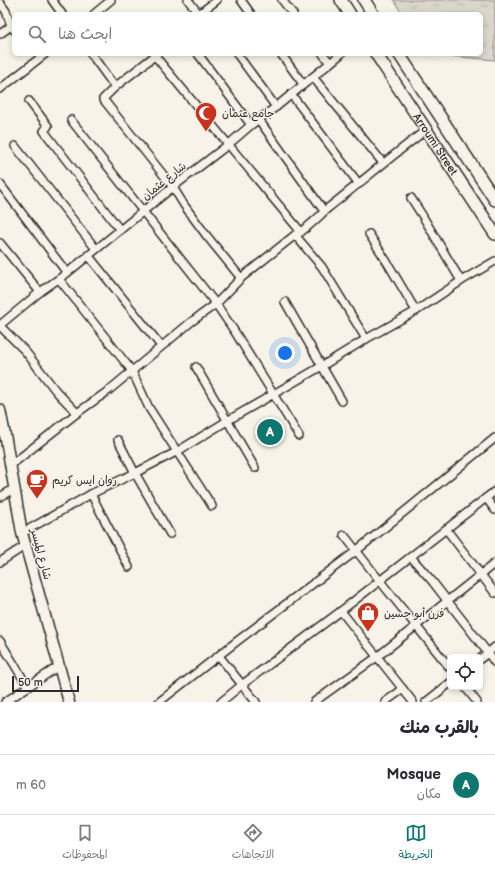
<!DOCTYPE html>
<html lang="ar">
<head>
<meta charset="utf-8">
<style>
	:root { --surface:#fff; --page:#f7f7f7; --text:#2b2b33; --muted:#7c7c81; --line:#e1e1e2; --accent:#0f766e }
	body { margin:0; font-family:"Balsamiq Sans","Playpen Sans Arabic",sans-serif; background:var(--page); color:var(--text); direction:rtl }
	.controls { position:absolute; right:12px; bottom:12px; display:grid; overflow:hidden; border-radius:6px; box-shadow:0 2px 6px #0003 }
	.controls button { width:36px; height:36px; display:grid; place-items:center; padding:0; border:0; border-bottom:1px solid var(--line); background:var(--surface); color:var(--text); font:20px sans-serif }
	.scale { position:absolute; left:12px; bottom:10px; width:67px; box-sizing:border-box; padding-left:4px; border:2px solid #2b2b2b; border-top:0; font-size:11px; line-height:14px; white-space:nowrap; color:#2b2b2b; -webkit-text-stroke:3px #f7f3e8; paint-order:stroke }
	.you { position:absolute; left:285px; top:353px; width:14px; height:14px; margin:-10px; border:3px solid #fff; border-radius:50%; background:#1a73e8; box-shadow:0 0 0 6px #1a73e833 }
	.badge { display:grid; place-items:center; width:26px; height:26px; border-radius:50%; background:var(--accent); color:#fff; font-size:13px; font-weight:700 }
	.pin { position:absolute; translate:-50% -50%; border:2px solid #fff; box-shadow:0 1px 4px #0006 }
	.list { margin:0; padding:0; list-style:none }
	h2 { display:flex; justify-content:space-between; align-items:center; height:52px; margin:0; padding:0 16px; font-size:17px }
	h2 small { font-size:13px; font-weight:400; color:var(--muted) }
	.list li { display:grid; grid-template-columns:26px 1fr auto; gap:12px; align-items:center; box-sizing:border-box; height:60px; padding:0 16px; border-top:1px solid var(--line) }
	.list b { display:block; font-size:15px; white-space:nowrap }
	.list p { margin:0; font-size:13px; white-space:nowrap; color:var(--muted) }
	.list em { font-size:13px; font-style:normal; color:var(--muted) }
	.icon { flex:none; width:22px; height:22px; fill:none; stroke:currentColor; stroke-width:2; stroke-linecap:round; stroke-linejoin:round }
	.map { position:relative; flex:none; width:495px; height:702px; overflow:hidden; direction:ltr }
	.search { position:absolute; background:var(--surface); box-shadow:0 2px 6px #0003; left:12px; right:12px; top:12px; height:44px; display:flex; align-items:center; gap:10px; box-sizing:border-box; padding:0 14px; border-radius:6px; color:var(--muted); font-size:15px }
	.sheet { height:112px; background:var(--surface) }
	nav { display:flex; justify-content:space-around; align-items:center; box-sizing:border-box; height:56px; border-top:1px solid var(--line); background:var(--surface); font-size:11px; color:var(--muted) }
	nav a { display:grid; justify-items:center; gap:2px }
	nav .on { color:var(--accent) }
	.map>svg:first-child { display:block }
</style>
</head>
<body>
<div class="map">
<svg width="495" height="702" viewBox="0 0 495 702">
	<defs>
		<pattern id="grass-tufts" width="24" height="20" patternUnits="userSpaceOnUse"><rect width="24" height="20" fill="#dad6cc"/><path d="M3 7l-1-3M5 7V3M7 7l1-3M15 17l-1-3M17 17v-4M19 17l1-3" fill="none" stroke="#bbb8af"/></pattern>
	</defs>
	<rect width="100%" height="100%" fill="#f7f3e8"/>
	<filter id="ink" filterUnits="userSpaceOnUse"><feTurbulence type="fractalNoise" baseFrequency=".025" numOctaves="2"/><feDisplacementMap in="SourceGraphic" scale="8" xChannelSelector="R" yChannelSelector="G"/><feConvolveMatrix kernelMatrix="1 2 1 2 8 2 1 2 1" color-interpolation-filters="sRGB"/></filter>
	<g filter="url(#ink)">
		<path fill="url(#grass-tufts)" stroke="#82807c" d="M394,0H495V60L425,54H481V14H402Z"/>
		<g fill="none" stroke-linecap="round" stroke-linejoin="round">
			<g stroke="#2b2b2b" stroke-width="10">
				<g id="street">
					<path d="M52,0L62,14"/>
					<path d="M188,0L199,14"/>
					<path d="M241,0L251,14"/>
					<path d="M282,0L293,14"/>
					<path d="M0,3L6,11L11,26L14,30"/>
					<path d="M94,14L111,0"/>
					<path d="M199,14L217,0"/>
					<path d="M0,34L11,26"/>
					<path d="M91,54L115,87"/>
					<path d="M157,54L115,87L103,99L173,187L184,205L206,235L241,278"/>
					<path d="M198,54L251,125"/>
					<path d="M237,54L276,107"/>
					<path d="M281,54L303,84"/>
					<path d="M323,54L330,63"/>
					<path d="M155,56L301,232"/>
					<path d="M313,77L383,163"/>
					<path d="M0,89L45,54"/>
					<path d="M291,94L359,184"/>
					<path d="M29,101L48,126L44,131L120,230"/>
					<path d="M71,120L216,304L235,332L299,436"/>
					<path d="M259,120L324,211"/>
					<path d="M15,146L96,249"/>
					<path d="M0,184L67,273"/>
					<path d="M411,198L422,215L461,281"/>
					<path d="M369,234L387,262L416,311"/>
					<path d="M295,235L322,267L366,339"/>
					<path d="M0,243L40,292"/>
					<path d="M88,255L161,346"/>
					<path d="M59,279L132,371L149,408L212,506"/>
					<path d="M285,302L342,401"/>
					<path d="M0,325L40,292L67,273L173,187L229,144L251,125L276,107L341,54"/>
					<path d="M0,326L25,351L56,391L77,413"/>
					<path d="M196,367L255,468"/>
					<path d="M118,440L135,473L170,534"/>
					<path d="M11,465L77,413L108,391L191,322L216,304L241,278L295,235C308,229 318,217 328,208C361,182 393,155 426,130"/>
					<path d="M91,494L129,567"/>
					<path d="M0,497L15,488"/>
					<path d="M486,498L495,510"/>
					<path d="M446,529L495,593"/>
					<path d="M22,533L91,494L135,473L178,451L227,421L322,366L366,339L416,311L461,281L495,261"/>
					<path d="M344,535L384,586L450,668"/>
					<path d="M411,557L432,581L488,653L495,663"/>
					<path d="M0,562L26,545"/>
					<path d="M341,611L413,702"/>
					<path d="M0,641L28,687"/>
					<path d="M219,656L256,702"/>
					<path d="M480,659L495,647"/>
					<path d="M465,687L477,702"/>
					<path d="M5,702L59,666"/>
					<path d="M159,702L236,642L356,551L495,438"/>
					<path d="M221,702L243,684L341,611L495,491"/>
					<path d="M314,702L377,657L495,563"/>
					<path d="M385,702L403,689"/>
					<path d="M426,702L450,683"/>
				</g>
			</g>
			<g stroke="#2b2b2b" stroke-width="13">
				<path id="secondary" d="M0,410L6,440L22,533L69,702"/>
			</g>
			<g stroke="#2b2b2b" stroke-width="14">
				<g id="primary">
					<path d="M341,0L350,14"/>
					<path d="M364,0L373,14"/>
					<path id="s1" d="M376,54L495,234"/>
					<path d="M399,54L495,200"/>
				</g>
			</g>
			<use href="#street" stroke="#f7f3e8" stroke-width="7"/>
			<use href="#secondary" stroke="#f7f3e8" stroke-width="10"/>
			<use href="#primary" stroke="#f7f3e8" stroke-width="11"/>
		</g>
	</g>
	<defs>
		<g id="mosque-pin" transform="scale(1.15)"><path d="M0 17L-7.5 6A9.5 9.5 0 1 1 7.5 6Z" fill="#c8321e" stroke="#f7f3e8"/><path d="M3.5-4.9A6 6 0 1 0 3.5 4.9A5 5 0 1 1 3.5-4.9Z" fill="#fff"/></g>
		<g id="cafe-pin" transform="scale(1.15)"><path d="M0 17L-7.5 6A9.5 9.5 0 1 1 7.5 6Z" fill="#c8321e" stroke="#f7f3e8"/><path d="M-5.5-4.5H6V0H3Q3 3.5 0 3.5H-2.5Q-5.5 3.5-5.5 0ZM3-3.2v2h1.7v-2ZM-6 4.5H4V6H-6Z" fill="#fff"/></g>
		<g id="shop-pin" transform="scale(1.15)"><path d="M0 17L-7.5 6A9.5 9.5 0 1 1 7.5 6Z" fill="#c8321e" stroke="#f7f3e8"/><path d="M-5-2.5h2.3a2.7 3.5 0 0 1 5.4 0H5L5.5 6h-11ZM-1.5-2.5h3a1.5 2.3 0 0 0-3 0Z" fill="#fff"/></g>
	</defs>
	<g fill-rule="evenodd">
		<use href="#mosque-pin" x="206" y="113"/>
		<use href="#cafe-pin" x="37" y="480"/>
		<use href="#shop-pin" x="368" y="613"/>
	</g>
	<g text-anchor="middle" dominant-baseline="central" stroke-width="3" stroke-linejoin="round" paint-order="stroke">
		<g font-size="11" fill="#2b2b2b" stroke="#f7f3e8" text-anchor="start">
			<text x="222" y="113">جامع عثمان</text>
			<text x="52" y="480">روان ايس كريم</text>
			<text x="384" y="613">فرن أبو حسين</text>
		</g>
		<g font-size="11" fill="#2b2b2b" stroke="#f7f3e8">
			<text stroke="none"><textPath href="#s1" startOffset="108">Arroumi Street</textPath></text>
			<text transform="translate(164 181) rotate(-39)">شارع عثمان</text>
			<text transform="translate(41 554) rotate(75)">شارع الميسر</text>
		</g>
	</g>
</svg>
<div class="controls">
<button><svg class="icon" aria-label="locate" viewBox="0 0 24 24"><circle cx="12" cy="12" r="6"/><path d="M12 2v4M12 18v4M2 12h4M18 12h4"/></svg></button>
</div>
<div class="scale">50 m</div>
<div class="you"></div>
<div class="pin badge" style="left:270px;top:432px">A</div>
<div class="search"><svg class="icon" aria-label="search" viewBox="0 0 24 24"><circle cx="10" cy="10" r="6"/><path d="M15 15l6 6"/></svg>ابحث هنا</div>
</div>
<section class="sheet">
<h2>بالقرب منك<small></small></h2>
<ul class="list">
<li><span class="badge">A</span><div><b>Mosque</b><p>مكان</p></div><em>60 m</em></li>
</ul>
</section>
<nav>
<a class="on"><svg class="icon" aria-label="map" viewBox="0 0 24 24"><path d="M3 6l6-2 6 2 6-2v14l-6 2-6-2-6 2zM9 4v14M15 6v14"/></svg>الخريطة</a>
<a><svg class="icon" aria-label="directions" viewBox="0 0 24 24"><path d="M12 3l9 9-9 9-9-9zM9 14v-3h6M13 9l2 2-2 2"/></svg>الاتجاهات</a>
<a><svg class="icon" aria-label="saved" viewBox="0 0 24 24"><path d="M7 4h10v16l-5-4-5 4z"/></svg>المحفوظات</a>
</nav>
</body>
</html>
